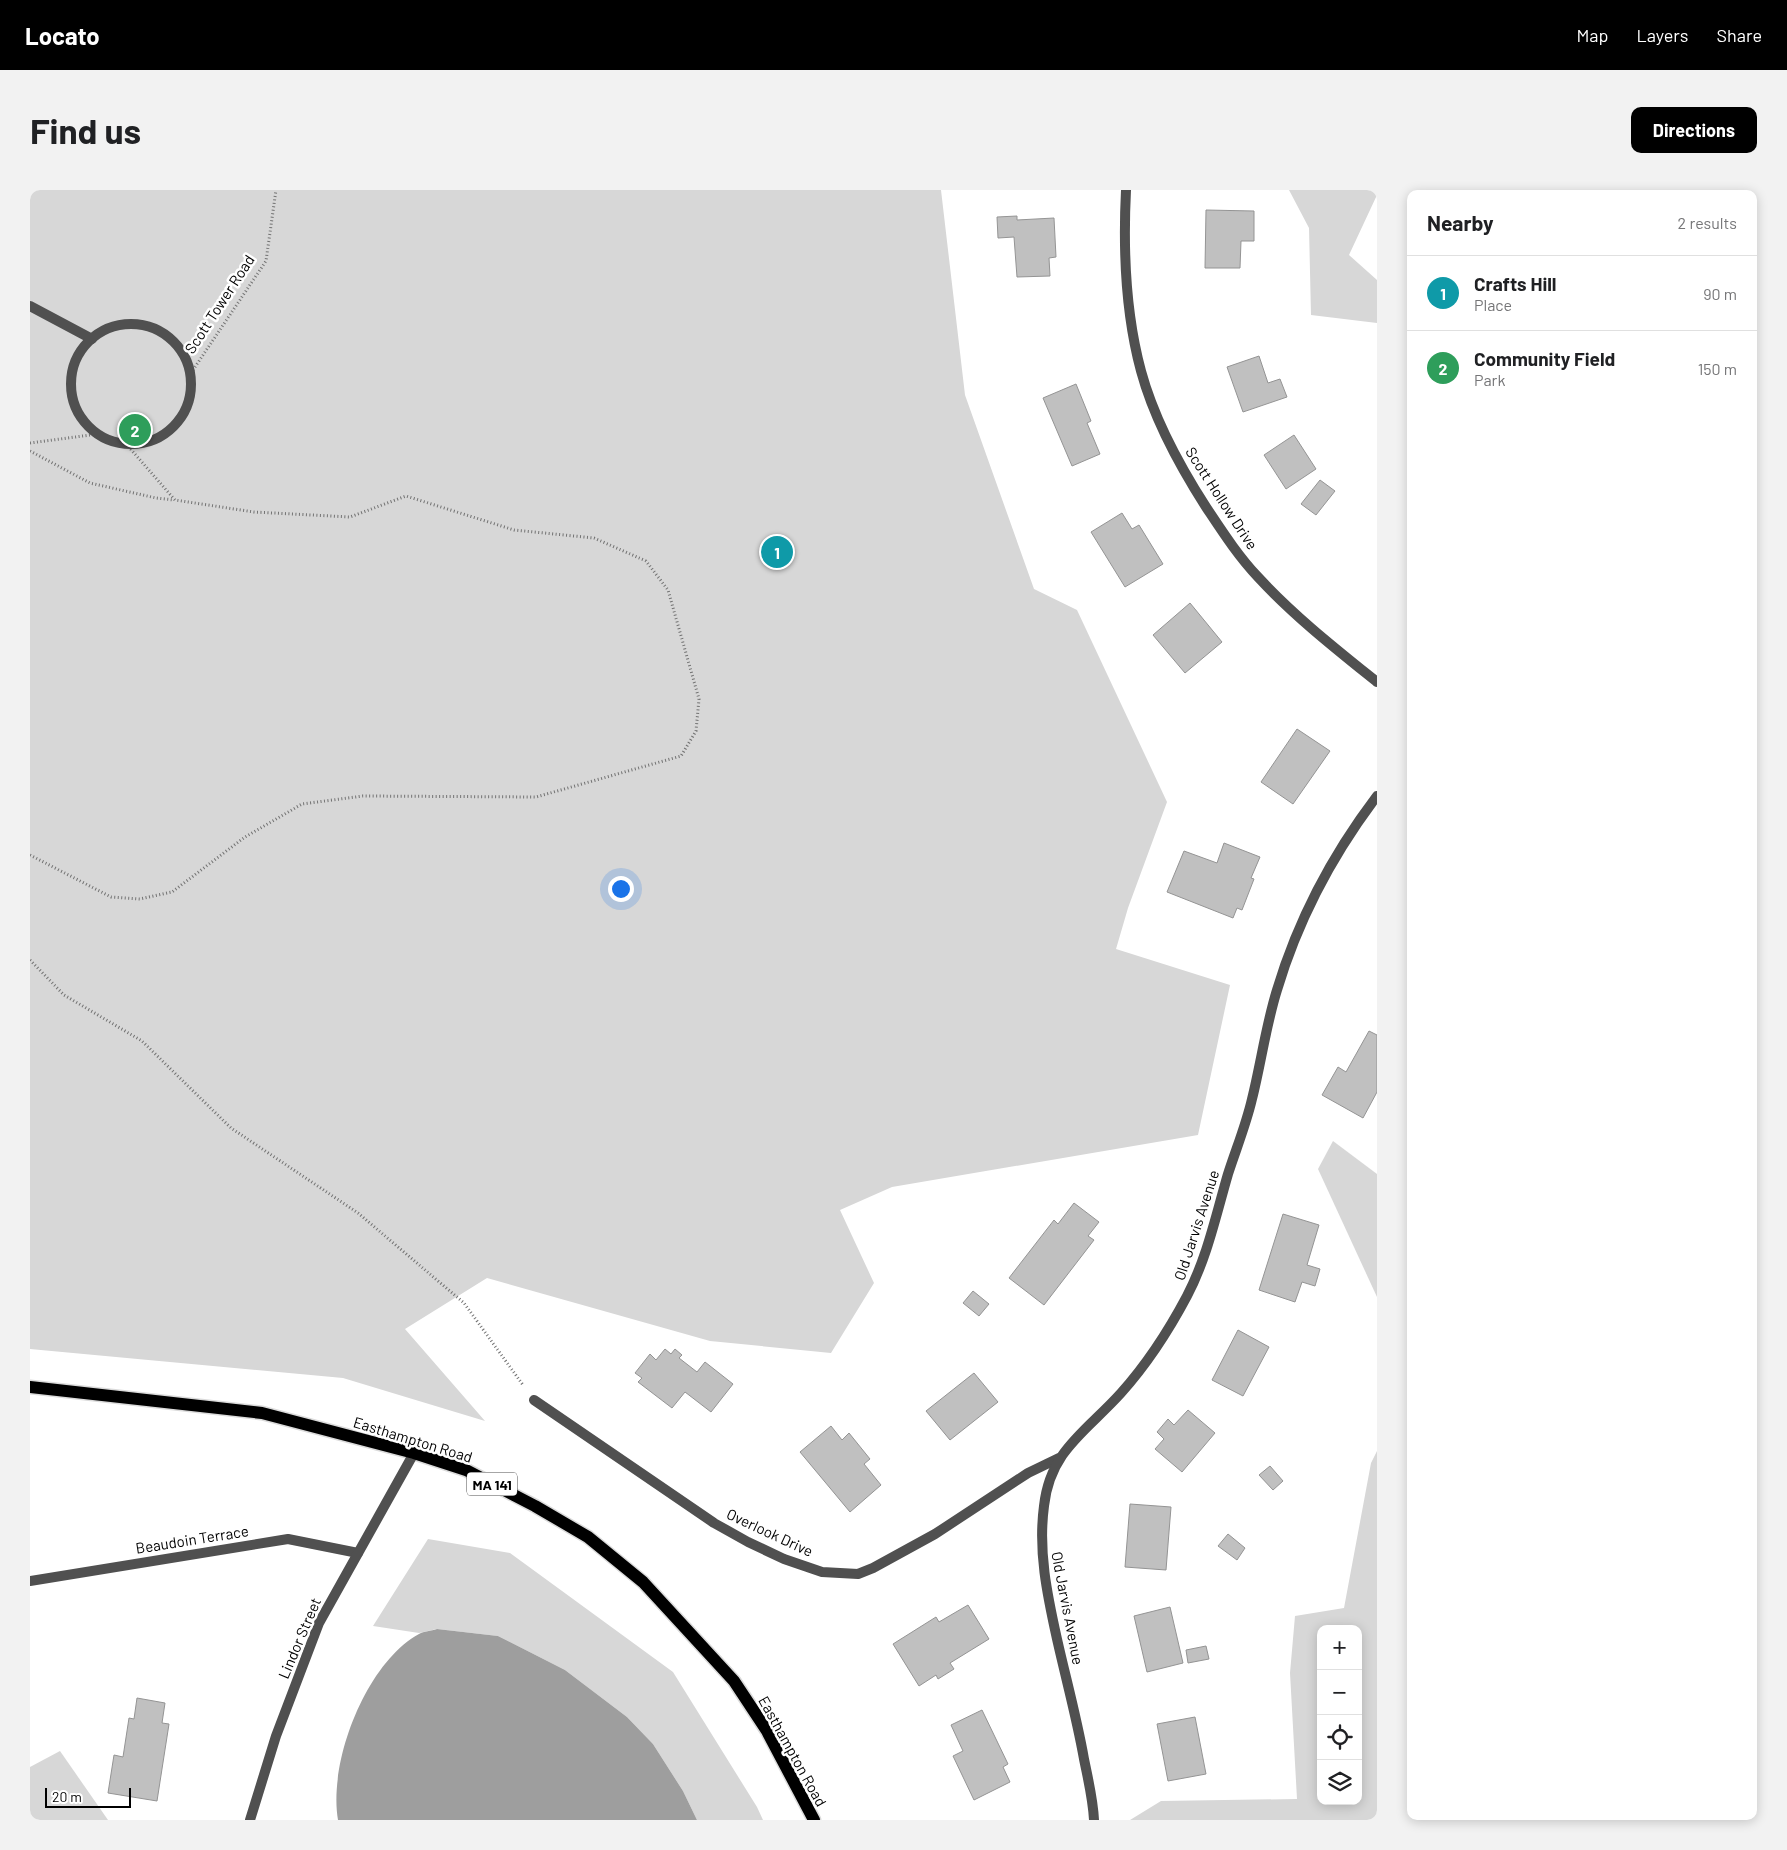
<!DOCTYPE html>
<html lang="en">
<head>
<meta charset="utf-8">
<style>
	:root { --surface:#fff; --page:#f2f2f2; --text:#202124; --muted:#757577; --line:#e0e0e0; --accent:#000 }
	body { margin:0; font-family:Barlow,sans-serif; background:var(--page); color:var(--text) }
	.controls { position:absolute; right:15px; bottom:15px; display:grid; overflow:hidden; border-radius:10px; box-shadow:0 2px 12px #0003 }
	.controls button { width:45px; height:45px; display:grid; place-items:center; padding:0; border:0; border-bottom:1px solid var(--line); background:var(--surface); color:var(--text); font:25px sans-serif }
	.scale { position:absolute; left:15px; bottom:12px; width:86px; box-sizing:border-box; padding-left:5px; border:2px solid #000; border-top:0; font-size:14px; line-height:18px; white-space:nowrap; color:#000; -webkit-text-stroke:4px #fff; paint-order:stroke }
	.you { position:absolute; left:590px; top:698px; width:18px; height:18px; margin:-12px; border:4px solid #fff; border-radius:50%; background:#1a73e8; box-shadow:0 0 0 8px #1a73e833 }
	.badge { display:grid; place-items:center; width:32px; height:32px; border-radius:50%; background:var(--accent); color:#fff; font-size:16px; font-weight:700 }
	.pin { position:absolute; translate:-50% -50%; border:2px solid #fff; box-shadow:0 1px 5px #0006 }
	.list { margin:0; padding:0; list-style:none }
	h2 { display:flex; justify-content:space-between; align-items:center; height:65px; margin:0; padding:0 20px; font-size:21px }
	h2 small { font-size:16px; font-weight:400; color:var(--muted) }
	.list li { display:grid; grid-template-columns:32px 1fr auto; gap:15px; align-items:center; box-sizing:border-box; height:75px; padding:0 20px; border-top:1px solid var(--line) }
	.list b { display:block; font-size:19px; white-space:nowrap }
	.list p { margin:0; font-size:16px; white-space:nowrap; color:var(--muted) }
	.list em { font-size:16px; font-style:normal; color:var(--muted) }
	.icon { flex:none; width:28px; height:28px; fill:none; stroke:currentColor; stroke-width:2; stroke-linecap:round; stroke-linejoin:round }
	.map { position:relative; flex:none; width:1347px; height:1630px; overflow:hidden; border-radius:10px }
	header { display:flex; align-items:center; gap:30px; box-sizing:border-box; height:70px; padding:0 25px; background:var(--accent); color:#fff }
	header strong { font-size:24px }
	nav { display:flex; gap:28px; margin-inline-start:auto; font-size:18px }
	.intro { display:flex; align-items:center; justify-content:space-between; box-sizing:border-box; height:120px; padding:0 30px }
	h1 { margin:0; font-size:35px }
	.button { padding:12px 22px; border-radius:10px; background:var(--accent); color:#fff; font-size:18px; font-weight:700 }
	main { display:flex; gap:30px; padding:0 30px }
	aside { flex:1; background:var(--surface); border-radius:10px; box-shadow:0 2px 12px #0003 }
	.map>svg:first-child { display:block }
</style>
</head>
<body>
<header>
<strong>Locato</strong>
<nav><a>Map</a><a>Layers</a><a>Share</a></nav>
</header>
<div class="intro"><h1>Find us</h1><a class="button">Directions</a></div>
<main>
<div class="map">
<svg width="1347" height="1630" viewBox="0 0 1347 1630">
	<rect width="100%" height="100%" fill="#fff"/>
	<g fill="#d7d7d7" fill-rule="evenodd">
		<path d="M0,0H911L935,205L1004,399L1047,420L1137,612L1098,718L1086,759L1200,795L1168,945L862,997L810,1020L844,1093L801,1163L680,1151L457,1088L375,1139L455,1231L313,1188L0,1159Z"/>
		<path d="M1259,0H1347V5L1319,65L1347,90V133L1281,125L1279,38Z"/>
		<path d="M1303,951L1347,984V1107L1288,979Z"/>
		<path d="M1347,1261V1630H1100L1131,1611L1267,1609L1260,1483L1265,1426L1314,1418L1341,1273ZM1291,1439H1328V1611H1291Z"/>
		<path d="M398,1349L480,1363L643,1482L727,1617L733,1630H667L653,1601L623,1554L597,1527L535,1480L468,1446L407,1439L389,1443L343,1436Z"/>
		<path d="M30,1561L78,1630H0V1577Z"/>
	</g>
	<path fill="#9e9e9e" d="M407,1439L468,1446L535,1480L597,1527L623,1554L653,1601L667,1630H308C298,1572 336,1473 389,1444C394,1441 401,1441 407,1439Z"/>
	<g fill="#c0c0c0" stroke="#949494">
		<path d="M1176,20L1224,21V51H1211L1210,78H1175Z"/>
		<path d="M987,26V30L1024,28L1026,67L1019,68L1020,86L987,87L984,47L968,48L967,27Z"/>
		<path d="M1229,166L1238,193L1250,189L1257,207L1213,222L1197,177Z"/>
		<path d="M1046,194L1061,231L1057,233L1070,264L1042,276L1013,208Z"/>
		<path d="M1264,245L1286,279L1256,299L1234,265Z"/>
		<path d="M1290,290L1305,301L1286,325L1271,314Z"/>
		<path d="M1092,323L1102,339L1109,335L1133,374L1095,397L1061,342Z"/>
		<path d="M1160,413L1192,452L1155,483L1123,445Z"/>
		<path d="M1267,539L1300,561L1263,614L1231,592Z"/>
		<path d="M1194,653L1230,667L1221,688L1224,689L1212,720L1207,718L1203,728L1137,702L1154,661L1187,673Z"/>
		<path d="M1339,841L1347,845V902L1333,928L1292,905L1308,877L1316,882Z"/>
		<path d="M1044,1013L1069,1032L1058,1046L1064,1050L1014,1115L979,1088L1024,1030L1028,1034Z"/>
		<path d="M1253,1024L1289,1035L1277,1075L1290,1079L1285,1096L1272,1092L1265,1112L1229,1100Z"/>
		<path d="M943,1101L959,1114L949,1126L933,1113Z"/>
		<path d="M1208,1140L1239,1157L1213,1206L1182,1190Z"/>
		<path d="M635,1159L641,1164L645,1159L652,1165L649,1168L667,1182L675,1172L703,1194L681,1222L655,1202L642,1218L608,1192L612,1188L605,1183L620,1164L626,1170Z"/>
		<path d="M944,1183L968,1212L920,1250L896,1221Z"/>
		<path d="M1158,1220L1185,1243L1152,1282L1125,1259L1134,1249L1127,1242L1138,1229L1144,1235Z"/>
		<path d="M801,1236L812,1250L819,1243L840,1269L834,1274L851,1295L820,1322L770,1262Z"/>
		<path d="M1240,1276L1253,1291L1243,1300L1229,1285Z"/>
		<path d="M1100,1314L1141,1317L1136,1380L1095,1377Z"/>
		<path d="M1198,1344L1215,1358L1207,1370L1188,1356Z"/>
		<path d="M938,1415L959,1449L920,1473L924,1479L908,1489L906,1485L889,1496L863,1454L906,1427L909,1432Z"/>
		<path d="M1140,1417L1153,1473L1117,1482L1104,1426Z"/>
		<path d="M1176,1456L1179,1469L1158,1473L1156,1460Z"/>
		<path d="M107,1508L135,1513L132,1533L139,1534L127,1611L78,1603L84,1565L93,1567L99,1528L104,1529Z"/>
		<path d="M952,1520L978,1574L973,1577L980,1592L944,1610L923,1566L933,1561L921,1535Z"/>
		<path d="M1165,1527L1176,1584L1138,1591L1127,1534Z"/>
	</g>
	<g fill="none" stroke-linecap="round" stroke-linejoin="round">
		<g stroke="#dbdbdb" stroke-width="15">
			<path id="primary" d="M0,1197L232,1223L384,1263L436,1280L505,1316L558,1347L613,1392L704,1491L737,1541L784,1630"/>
		</g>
		<g stroke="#727272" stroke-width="3" stroke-dasharray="1 2.5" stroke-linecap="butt">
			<path d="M161,183L236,71L246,0"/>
			<path d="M0,253L68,244"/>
			<path d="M0,261L60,293L126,308L144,310"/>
			<path d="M0,665L81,707L110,709L142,702L215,647L272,614L333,606L506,607L651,566L666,541L669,509L638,400L616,371L564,348L484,340L376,306L320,327L224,322L145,310L97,255"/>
			<path d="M0,770L34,805L112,851L201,938L328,1023L434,1113L493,1195"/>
		</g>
		<g stroke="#505050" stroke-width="10">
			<path d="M0,116L62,149"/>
			<circle cx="101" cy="194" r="60"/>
		</g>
		<g stroke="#505050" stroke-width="10">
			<path d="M1096,0C1093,60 1095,122 1111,181C1124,229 1149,275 1176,317C1192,341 1208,366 1228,387C1264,426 1306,459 1347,492"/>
			<path d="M504,1210L684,1333L718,1352L754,1369L792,1382L828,1384L843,1378L905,1344L998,1283L1029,1268"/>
			<path d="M0,1391L258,1349L328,1363"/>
			<path d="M220,1630L246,1546L289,1433L384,1263"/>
			<path d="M1064,1630C1063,1609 1058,1589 1054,1569C1047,1529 1036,1489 1027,1449C1017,1404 1008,1361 1014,1316C1020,1260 1057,1241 1091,1203C1117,1174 1139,1140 1157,1106C1177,1068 1186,1025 1198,984C1206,959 1216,935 1222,909C1231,873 1236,835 1247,800C1268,730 1303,664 1347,606"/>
		</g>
		<use href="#primary" stroke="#000" stroke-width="12"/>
	</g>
	<g text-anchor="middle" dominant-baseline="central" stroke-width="5" stroke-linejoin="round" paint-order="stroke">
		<rect fill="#fff" stroke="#4c4c4c" stroke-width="1" x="437" y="1282.5" width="50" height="23" rx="4"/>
		<g font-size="14" font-weight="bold" fill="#000">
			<text x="462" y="1294">MA 141</text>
		</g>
		<g font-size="15" fill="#000" stroke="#fff">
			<text transform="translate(189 114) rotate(-57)">Scott Tower Road</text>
			<text transform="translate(1192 308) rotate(57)">Scott Hollow Drive</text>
			<text transform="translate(1166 1035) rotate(-72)">Old Jarvis Avenue</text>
			<text transform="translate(383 1249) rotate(17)">Easthampton Road</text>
			<text transform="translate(740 1342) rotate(25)">Overlook Drive</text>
			<text transform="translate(162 1349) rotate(-9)">Beaudoin Terrace</text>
			<text transform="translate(1038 1418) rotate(79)">Old Jarvis Avenue</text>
			<text transform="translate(269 1448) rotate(-67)">Lindor Street</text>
			<text transform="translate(763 1561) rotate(61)">Easthampton Road</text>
		</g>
	</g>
</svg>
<div class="controls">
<button>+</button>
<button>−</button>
<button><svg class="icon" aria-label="locate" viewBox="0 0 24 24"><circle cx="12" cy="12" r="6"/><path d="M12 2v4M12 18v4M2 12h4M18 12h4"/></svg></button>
<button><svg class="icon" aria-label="layers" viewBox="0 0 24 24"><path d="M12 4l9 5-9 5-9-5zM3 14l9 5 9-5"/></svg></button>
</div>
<div class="scale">20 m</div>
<div class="you"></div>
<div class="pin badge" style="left:747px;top:362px;background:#0f9aa8">1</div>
<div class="pin badge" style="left:105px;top:240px;background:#2e9e5b">2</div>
</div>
<aside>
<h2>Nearby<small>2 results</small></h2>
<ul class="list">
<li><span class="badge" style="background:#0f9aa8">1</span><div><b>Crafts Hill</b><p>Place</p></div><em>90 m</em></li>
<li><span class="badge" style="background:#2e9e5b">2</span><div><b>Community Field</b><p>Park</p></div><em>150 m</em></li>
</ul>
</aside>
</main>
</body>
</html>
